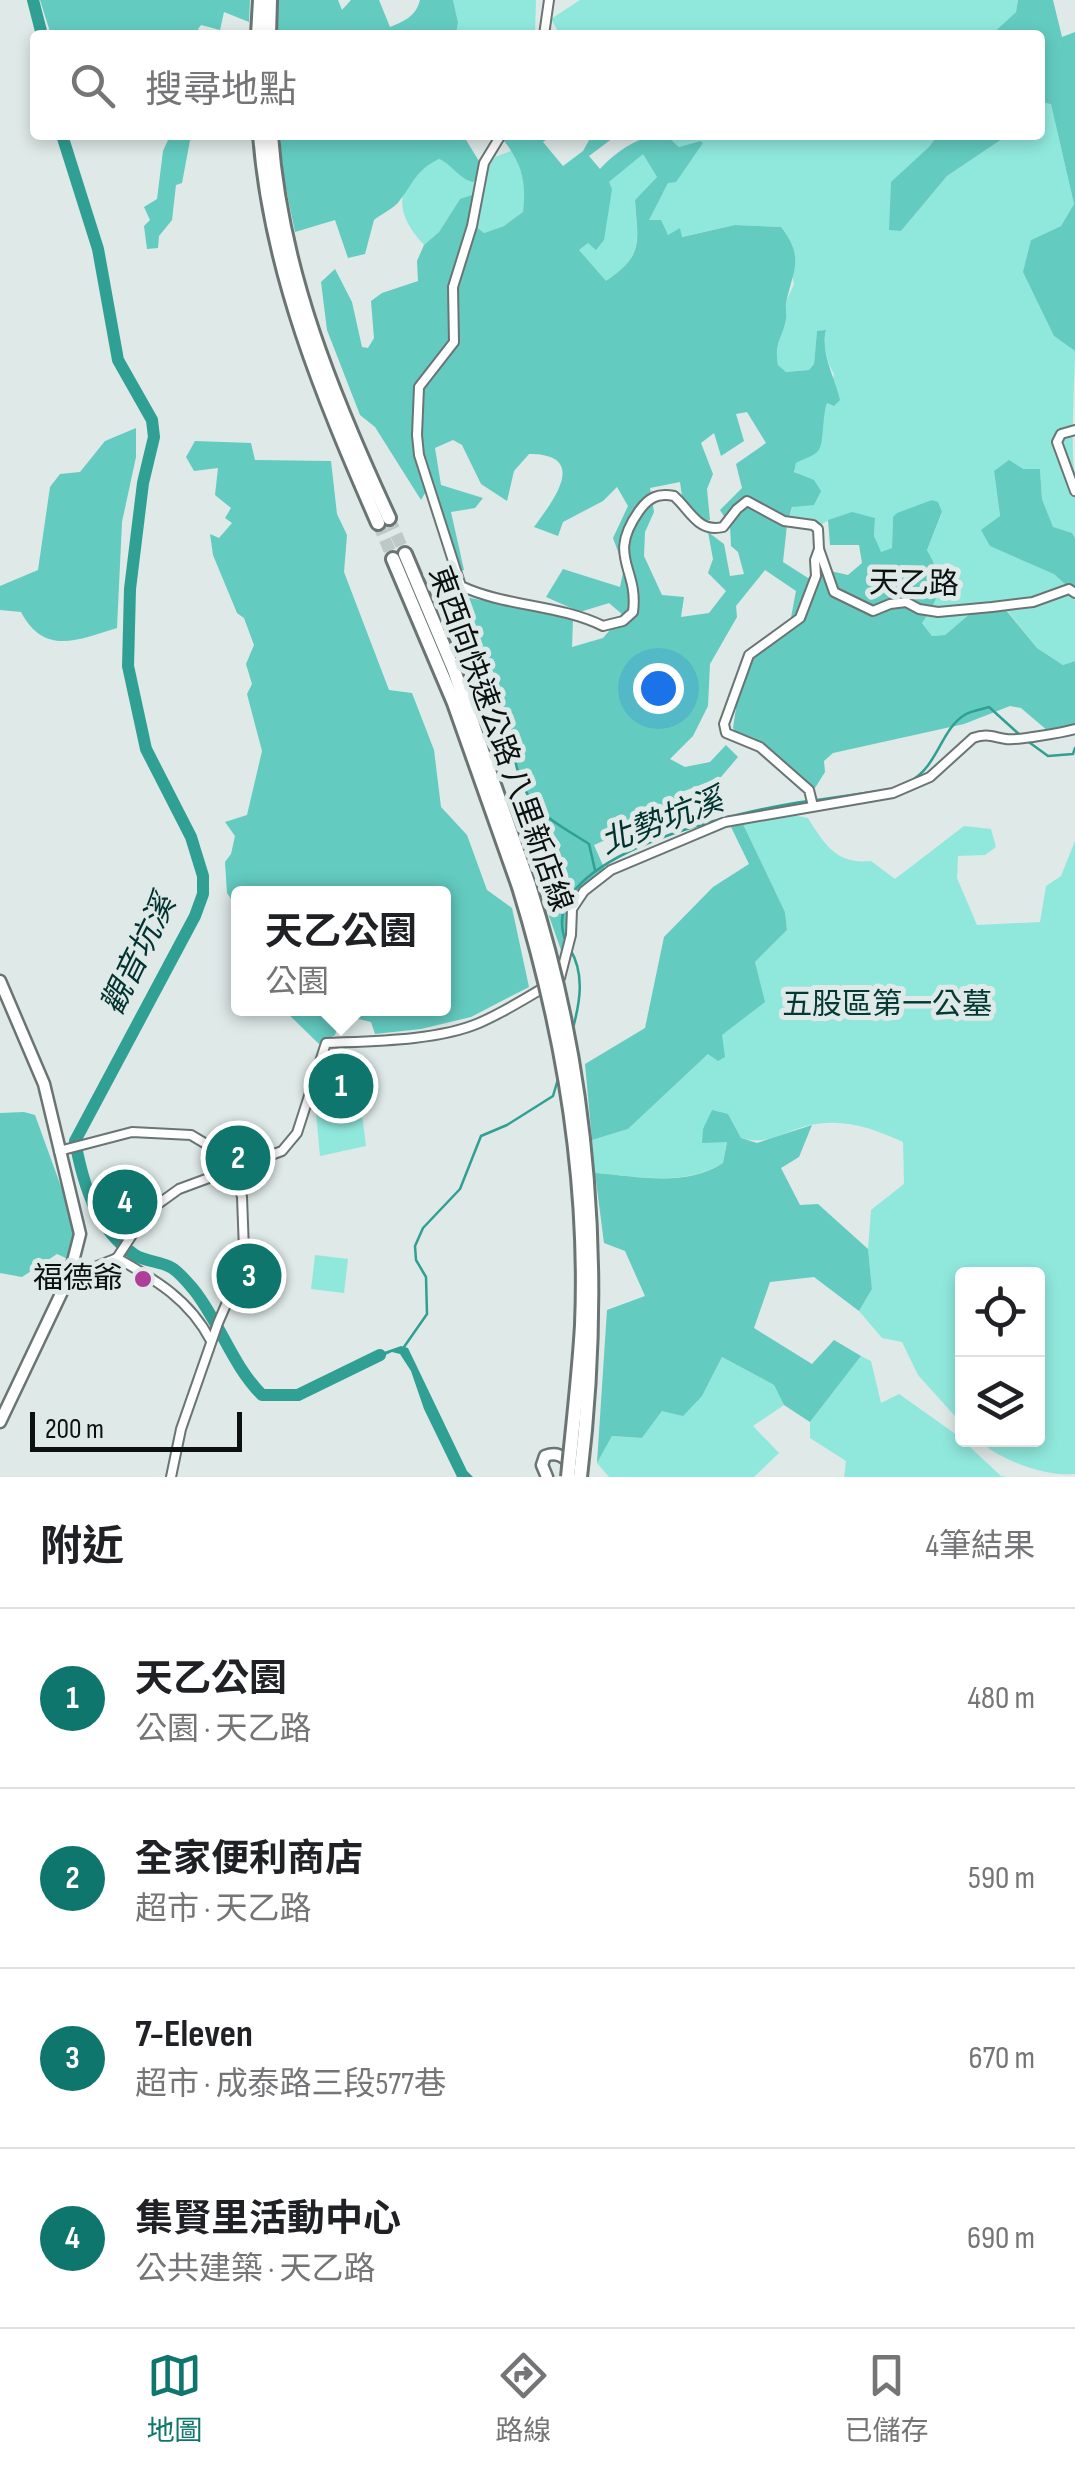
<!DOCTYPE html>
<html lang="zh-TW">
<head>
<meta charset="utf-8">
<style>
	:root { --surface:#fff; --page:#f6f6f6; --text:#202124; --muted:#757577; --line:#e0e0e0; --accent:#0f766e }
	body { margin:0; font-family:"Sofia Sans Condensed","Noto Sans TC",sans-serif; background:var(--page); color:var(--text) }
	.controls { position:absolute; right:30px; bottom:30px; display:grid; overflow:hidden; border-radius:10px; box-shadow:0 5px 15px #0003 }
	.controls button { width:90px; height:90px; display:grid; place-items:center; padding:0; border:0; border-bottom:2px solid var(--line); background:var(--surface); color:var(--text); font:50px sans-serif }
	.scale { position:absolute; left:30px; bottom:25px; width:212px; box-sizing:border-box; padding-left:10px; border:5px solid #0c100f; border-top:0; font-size:28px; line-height:35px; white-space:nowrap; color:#0c100f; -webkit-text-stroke:8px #dee9e8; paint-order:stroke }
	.you { position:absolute; left:658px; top:688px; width:35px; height:35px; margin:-25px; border:8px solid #fff; border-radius:50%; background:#1a73e8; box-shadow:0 0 0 15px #1a73e833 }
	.badge { display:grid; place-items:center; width:65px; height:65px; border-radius:50%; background:var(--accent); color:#fff; font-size:32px; font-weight:700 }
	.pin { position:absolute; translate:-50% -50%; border:5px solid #fff; box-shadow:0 2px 10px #0006 }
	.popup { position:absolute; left:231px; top:886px; width:220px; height:130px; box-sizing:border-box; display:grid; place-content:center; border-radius:10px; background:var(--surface); filter:drop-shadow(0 2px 8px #0005); font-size:32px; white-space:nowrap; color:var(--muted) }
	.popup b { font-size:38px; color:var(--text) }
	.popup::after { content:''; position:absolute; left:50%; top:100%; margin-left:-20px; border:20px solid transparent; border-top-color:var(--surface) }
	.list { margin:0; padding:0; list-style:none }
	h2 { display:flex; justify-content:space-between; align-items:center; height:130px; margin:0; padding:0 40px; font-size:42px }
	h2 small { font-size:32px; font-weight:400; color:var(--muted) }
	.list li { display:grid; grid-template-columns:65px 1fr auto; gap:30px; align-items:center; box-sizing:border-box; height:180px; padding:0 40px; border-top:2px solid var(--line) }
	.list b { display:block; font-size:38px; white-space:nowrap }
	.list p { margin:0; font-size:32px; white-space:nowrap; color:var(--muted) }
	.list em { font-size:32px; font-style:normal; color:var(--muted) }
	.icon { flex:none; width:55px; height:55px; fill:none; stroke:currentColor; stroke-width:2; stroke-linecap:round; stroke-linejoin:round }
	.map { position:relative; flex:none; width:1075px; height:1477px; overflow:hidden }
	.search { position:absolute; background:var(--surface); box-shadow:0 5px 15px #0003; left:30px; right:30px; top:30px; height:110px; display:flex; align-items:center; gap:25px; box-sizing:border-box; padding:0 35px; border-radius:10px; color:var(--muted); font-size:38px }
	.sheet { height:850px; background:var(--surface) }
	nav { display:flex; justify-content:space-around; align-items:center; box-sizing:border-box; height:140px; border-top:2px solid var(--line); background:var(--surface); font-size:28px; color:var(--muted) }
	nav a { display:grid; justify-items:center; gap:5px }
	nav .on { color:var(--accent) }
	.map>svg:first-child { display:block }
</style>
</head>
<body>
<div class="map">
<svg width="1075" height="1477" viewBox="0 0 1075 1477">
	<rect width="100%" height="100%" fill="#dee9e8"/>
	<g fill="#90e8dd">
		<path d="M453,0H536L535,35H456L458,22Z"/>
		<path d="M580,0H1018L1016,12L991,35H560L551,19Z"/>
		<path d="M1040,102L1051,103L1074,204L1061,226L1031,240L1054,336L1075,351C1075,370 1070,463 1075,472V538L1072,533L1053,528L1042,499L1040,469L994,471L1000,517L1075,593V661L1063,665L1037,648L1007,610L972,612L945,635L932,636L922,623L938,570L927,550L942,513L932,500L893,517L892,548L880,553L874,536L875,518C851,512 836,514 816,528L787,525L802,477L794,471L796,463C816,451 829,397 834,374C827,362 822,345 826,331H817L814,364L809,370L786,372L778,365L775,345L786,319L785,304L794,284L781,227L735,225L681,237L680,229L668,235L648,221L668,183L699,141L679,147L666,135H938L929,147L901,231L947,176L1008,135H1040Z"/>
		<path d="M513,150L527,186L523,213L504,226L484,233L474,225L460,199L439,232L424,245C391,210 395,181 439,159L485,171L495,157Z"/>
		<path d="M643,153L657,177L635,200C638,242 643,256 606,282L578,249L588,243L609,182Z"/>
		<path d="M786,814L808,818C824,844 837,865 871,861L895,879L964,826L991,829L996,847L985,855L958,856L957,878L977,925L1040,922L1046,886L1061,876L1075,841V1474C1045,1477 1000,1460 978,1440H1038V1274H962V1424L918,1375L902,1342L882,1338L859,1311L872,1289L868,1249L871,1210L904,1184L903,1142C872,1128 845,1118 810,1125C784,1131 768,1146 741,1138L728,1114L702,1142L727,1141L723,1163C684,1187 639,1176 595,1173L592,1140L628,1129L708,1054L721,1035L764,1002L755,962L787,930L785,912L743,824Z"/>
		<path d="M333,1056L355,1058L366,1146L320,1156L316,1113Z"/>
		<path d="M315,1255L348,1259L344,1293L311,1289Z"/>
		<path d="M861,1356L871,1361L881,1403L899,1394L957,1435L1001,1476L1007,1477H844L846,1461L810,1438V1422Z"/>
		<path d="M722,1357L774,1385L784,1405L753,1426L779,1453L754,1477H609L597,1463L612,1436L642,1438L662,1411L702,1396Z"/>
	</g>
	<g fill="#63cbc0" fill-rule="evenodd">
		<path d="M40,0H250L249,22L224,12L220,30L201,25L198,29L202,35H51Z"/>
		<path d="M274,0H338L342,10L351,0H379L390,27C405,21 416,16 420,0H453L458,22L456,35H274Z"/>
		<path d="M1018,0H1053L1062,37L1075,32V351L1054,336L1023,272L1031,240L1061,226L1074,204L1051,104L1040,102V35H991L1016,12Z"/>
		<path d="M159,135H191L182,183L176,185L172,220L159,236L158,248L147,249L144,226L150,220L144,207L157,199L163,151L168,140Z"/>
		<path d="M280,135H463L485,171L473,182C459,179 452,164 439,159C415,171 415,181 400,200C395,208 381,214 374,220L365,254L348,258L335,220L295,232L283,174Z"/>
		<path d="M499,135H553L543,142L563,166L583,151L592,135L613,138L589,156L600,169C618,150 639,135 666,135L679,147L700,141L703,143L676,182L668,183L649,220H661L668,235L680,228L682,237L735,225L781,227C805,258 793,270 786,303C785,308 787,314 786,319C782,340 774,341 778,365L786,372L809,370L814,364L817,331L826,330C820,353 835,378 840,400L834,406L827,403C822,416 824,446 818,451C814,456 803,459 796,463L794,472L814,480L821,491L814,505L792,507L787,525L783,562L808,578L826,570L848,575L862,563L859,545H830L828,520L852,512L875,518L874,536L881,552L892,548L893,517L897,513L932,500L938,502L942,512L927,550C945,581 942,594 922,623L932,636L945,635L972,612L995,605L1006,610L1037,648L1063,665L1075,661V724L1048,731L1021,708L1010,706L964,724L833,753L824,761L825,772L815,788L798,780L775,757L741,744L733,728L741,675L757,649L789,628L796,591L765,570L736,606L737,617L710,664L708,706L693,736L670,759L685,767L710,762L726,745L738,757L721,777L679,793L672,811L594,845L605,870L574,900L570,951L562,953L516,822L532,812L461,596L573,619L572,647L603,638L623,615L609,603L580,612L546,597L563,569L620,587L624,568L613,538L628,506L617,487L603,501L563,522L558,536L534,527C553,501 590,454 529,454L514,471L507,501L481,484L462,445L453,440L435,448L441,485L483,498L475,508L451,512L464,570L456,571L432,481L421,500L375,427L360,415L327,330L321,282L335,269L352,302L362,347L368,348L374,338L371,301L382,293L418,281L417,261L424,245L439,232L460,199L472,195L477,203L474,225L484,233L504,226L523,212C527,180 521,160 499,135ZM643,154L657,177L635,200C638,243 644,255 606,281L579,250L588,243L596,250L604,240L612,189L609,182ZM747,412L766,443L736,464L742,488L720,510L730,526L731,546L738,552L744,574L730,576L724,544L708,532L713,559L708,573L726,591L709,613L681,617L684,597L662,595L644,556L645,532L654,512L650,488L680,482L684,510L691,519L710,520L707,489L713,474L701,443L714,433L721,456L744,441L736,414Z"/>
		<path d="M938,135H1008L947,176L901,231L889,230L891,182L929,147Z"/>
		<path d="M136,428V457L122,522L117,628C78,640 44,656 21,612L0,610V586L38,570L50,487L60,474L80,472L105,441Z"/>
		<path d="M195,441L251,443L255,460L331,461L337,514L347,535L344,572L389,690L412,693L434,750L441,807L467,835L487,890L512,908L529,987L471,1017L421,1029L375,1034L371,1022L342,1015L335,1035L319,1044L283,1009L444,1008V894H238V909L227,893L225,862L231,854L235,836L225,822L247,815L262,751L247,694L252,684L246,664L254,645L244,618L237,613L213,555L210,534L219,538L232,523L225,518L231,508L215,495L218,468L194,471L186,457Z"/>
		<path d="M1009,460L1023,469H1040L1042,499L1053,527L1072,533L1075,538V593L1054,574L990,546L981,530L1000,516L994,471Z"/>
		<path d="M743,824L785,912L787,930L755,962L765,1002L722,1035L725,1057L718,1061L708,1054L628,1129L592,1140L585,1064L645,1028L664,937L713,887L749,864L731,827Z"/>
		<path d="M712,1110L728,1114L741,1138L757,1143L812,1125L799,1157L781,1168L800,1205L818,1204L868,1249L872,1289L859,1311L814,1277L770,1282L754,1328L812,1364L834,1340L861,1356L810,1422L784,1405L774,1385L722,1357L702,1396L683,1416L662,1411L642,1438L612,1436L597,1463L607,1310L645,1296L625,1251L604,1243L595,1173C638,1176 684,1188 723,1163L727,1142L702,1143L703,1129Z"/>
		<path d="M24,1112L35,1115L76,1228L70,1260L57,1254L22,1277L0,1273V1113Z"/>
	</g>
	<path fill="#309f94" d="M401,1346L408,1348L467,1471L473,1477H457L424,1409L411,1371L400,1354L392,1352L368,1363L364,1359Z"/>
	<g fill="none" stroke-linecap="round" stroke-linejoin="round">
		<g stroke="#309f94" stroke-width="2.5">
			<path d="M463,599L514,755C523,808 547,817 589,844L595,870"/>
			<path d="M1026,740L1048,756L1073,754L1075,748"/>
			<path d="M909,782C939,766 940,729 966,714C972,711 982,709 989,707L1020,735"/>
			<path d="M817,800L893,789"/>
			<path d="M566,942C530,854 750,809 809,801"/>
			<path d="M570,949C585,974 580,1002 573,1028"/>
			<path d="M404,1347L427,1314L426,1277L416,1260L415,1246L423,1228L460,1189L481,1136L507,1125L553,1096L558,1079"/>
		</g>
		<g stroke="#309f94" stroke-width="12">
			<path d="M33,0L42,35"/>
			<path d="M62,135L98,249L118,360L152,420L154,437L143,483L130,589L128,666L146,749L191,837L203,876V894L195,916L75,1141C83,1184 96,1229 135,1255C146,1262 161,1261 172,1268C180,1273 188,1283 194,1290C220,1323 232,1365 262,1395H298L380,1355"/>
		</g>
		<g stroke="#bec8c7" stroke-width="12" stroke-dasharray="12 6" stroke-linecap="butt">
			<path d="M389,518L405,554"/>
			<path d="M378,523L393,559"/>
		</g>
		<g stroke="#6a7573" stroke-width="12">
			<g id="minor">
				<path d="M544,35L549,0"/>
				<path d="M501,135L484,163L472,226L453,287L454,342L419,387L417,435L419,455L461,586C506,607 558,604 603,626L623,621L633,612C639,567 606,558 639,511C649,497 658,493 674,496C691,511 698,533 723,527L737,509L747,501L784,521L813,525L818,529L819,549"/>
				<path d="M1075,430L1061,434L1057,442L1075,491"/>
				<path d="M813,806L809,790L760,747L726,733L724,724L749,655L800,618L816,576L815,560L819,549L834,592L873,611L890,604L906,602L919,609L938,612L992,607L1033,602L1069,589L1075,593"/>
				<path d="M59,1151L132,1132L191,1135L218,1151L234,1169L242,1197L244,1250L241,1270L218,1323L181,1429L171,1477"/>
				<path d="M117,1258L147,1212L179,1189L282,1151L297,1133L326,1043C371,1041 437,1041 479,1023C507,1011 534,993 560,978L571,935L572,909L584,891L611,870L725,822L893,793L930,777L973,738C987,733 993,737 1006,739C1016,741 1064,732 1075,729"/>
				<path d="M117,1258C156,1280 190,1300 211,1341"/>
				<path d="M70,1277L117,1258"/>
			</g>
		</g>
		<g stroke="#6a7573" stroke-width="15">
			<g id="tertiary">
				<path d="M0,981L44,1084L80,1234L69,1277L0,1422"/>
				<path d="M547,1477L542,1465L545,1456C559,1451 564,1458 574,1466"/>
			</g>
		</g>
		<g stroke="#6a7573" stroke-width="18">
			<g id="trunk">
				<path d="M258,35L260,0"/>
				<path d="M269,35L270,0"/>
				<path d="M260,135C271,273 323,397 378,523"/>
				<path d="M271,135C281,271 332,395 389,518"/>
				<path d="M405,554L454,670L529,885"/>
				<path d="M393,559L454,703L519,887"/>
			</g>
		</g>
		<use href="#minor" stroke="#fff" stroke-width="8"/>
		<use href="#tertiary" stroke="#fff" stroke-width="10"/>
		<use href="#trunk" stroke="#fff" stroke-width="12"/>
		<g stroke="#6a7573" stroke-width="18" stroke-linecap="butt">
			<g id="trunk-bridge">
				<path d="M529,885C591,1076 604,1279 580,1477"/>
				<path d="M519,887C562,1027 588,1178 582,1325C579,1376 573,1426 568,1477"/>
			</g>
		</g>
		<use href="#trunk-bridge" stroke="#fff" stroke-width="12"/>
	</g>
	<circle fill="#ae3e99" stroke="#dee9e8" stroke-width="4" cx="143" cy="1279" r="10"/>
	<g text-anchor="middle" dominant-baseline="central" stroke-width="10" stroke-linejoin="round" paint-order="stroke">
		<g font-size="30" fill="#0c100f" stroke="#dee9e8">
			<text transform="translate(914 584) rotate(1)">天乙路</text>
			<text transform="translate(500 739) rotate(70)">東西向快速公路 八里新店線</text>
		</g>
		<g font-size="30" fill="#043833" stroke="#dee9e8">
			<text x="887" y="1005">五股區第一公墓</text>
		</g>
		<g font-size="30" fill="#0c100f" stroke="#dee9e8" text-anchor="end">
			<text x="123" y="1279">福德爺</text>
		</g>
		<g font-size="32" font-style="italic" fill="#00332f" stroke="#dee9e8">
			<text transform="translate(662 822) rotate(-21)">北勢坑溪</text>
			<text transform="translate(139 955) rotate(-64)">觀音坑溪</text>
		</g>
	</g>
</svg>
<div class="controls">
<button><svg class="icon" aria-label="locate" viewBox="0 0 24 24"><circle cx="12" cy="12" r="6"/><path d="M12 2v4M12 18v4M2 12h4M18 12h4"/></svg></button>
<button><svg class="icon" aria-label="layers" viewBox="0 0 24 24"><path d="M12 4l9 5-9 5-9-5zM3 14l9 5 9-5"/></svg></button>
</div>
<div class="scale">200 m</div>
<div class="you"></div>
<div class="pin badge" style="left:341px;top:1086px">1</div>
<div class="popup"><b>天乙公園</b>公園</div>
<div class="pin badge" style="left:238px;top:1158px">2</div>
<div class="pin badge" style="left:249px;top:1276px">3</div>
<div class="pin badge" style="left:125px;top:1202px">4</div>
<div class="search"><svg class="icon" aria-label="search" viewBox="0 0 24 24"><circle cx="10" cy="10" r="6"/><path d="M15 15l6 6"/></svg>搜尋地點</div>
</div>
<section class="sheet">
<h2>附近<small>4筆結果</small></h2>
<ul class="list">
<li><span class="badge">1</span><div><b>天乙公園</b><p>公園 · 天乙路</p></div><em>480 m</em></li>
<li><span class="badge">2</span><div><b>全家便利商店</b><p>超市 · 天乙路</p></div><em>590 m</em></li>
<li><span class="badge">3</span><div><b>7-Eleven</b><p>超市 · 成泰路三段577巷</p></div><em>670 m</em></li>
<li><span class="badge">4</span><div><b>集賢里活動中心</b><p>公共建築 · 天乙路</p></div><em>690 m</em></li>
</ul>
</section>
<nav>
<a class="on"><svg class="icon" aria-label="map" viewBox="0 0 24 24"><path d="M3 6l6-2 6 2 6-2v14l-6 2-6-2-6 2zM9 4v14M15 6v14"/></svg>地圖</a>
<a><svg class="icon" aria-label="directions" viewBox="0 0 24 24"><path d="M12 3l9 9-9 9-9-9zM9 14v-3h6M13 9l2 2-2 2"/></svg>路線</a>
<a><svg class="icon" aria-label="saved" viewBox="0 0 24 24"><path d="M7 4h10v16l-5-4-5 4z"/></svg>已儲存</a>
</nav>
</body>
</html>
